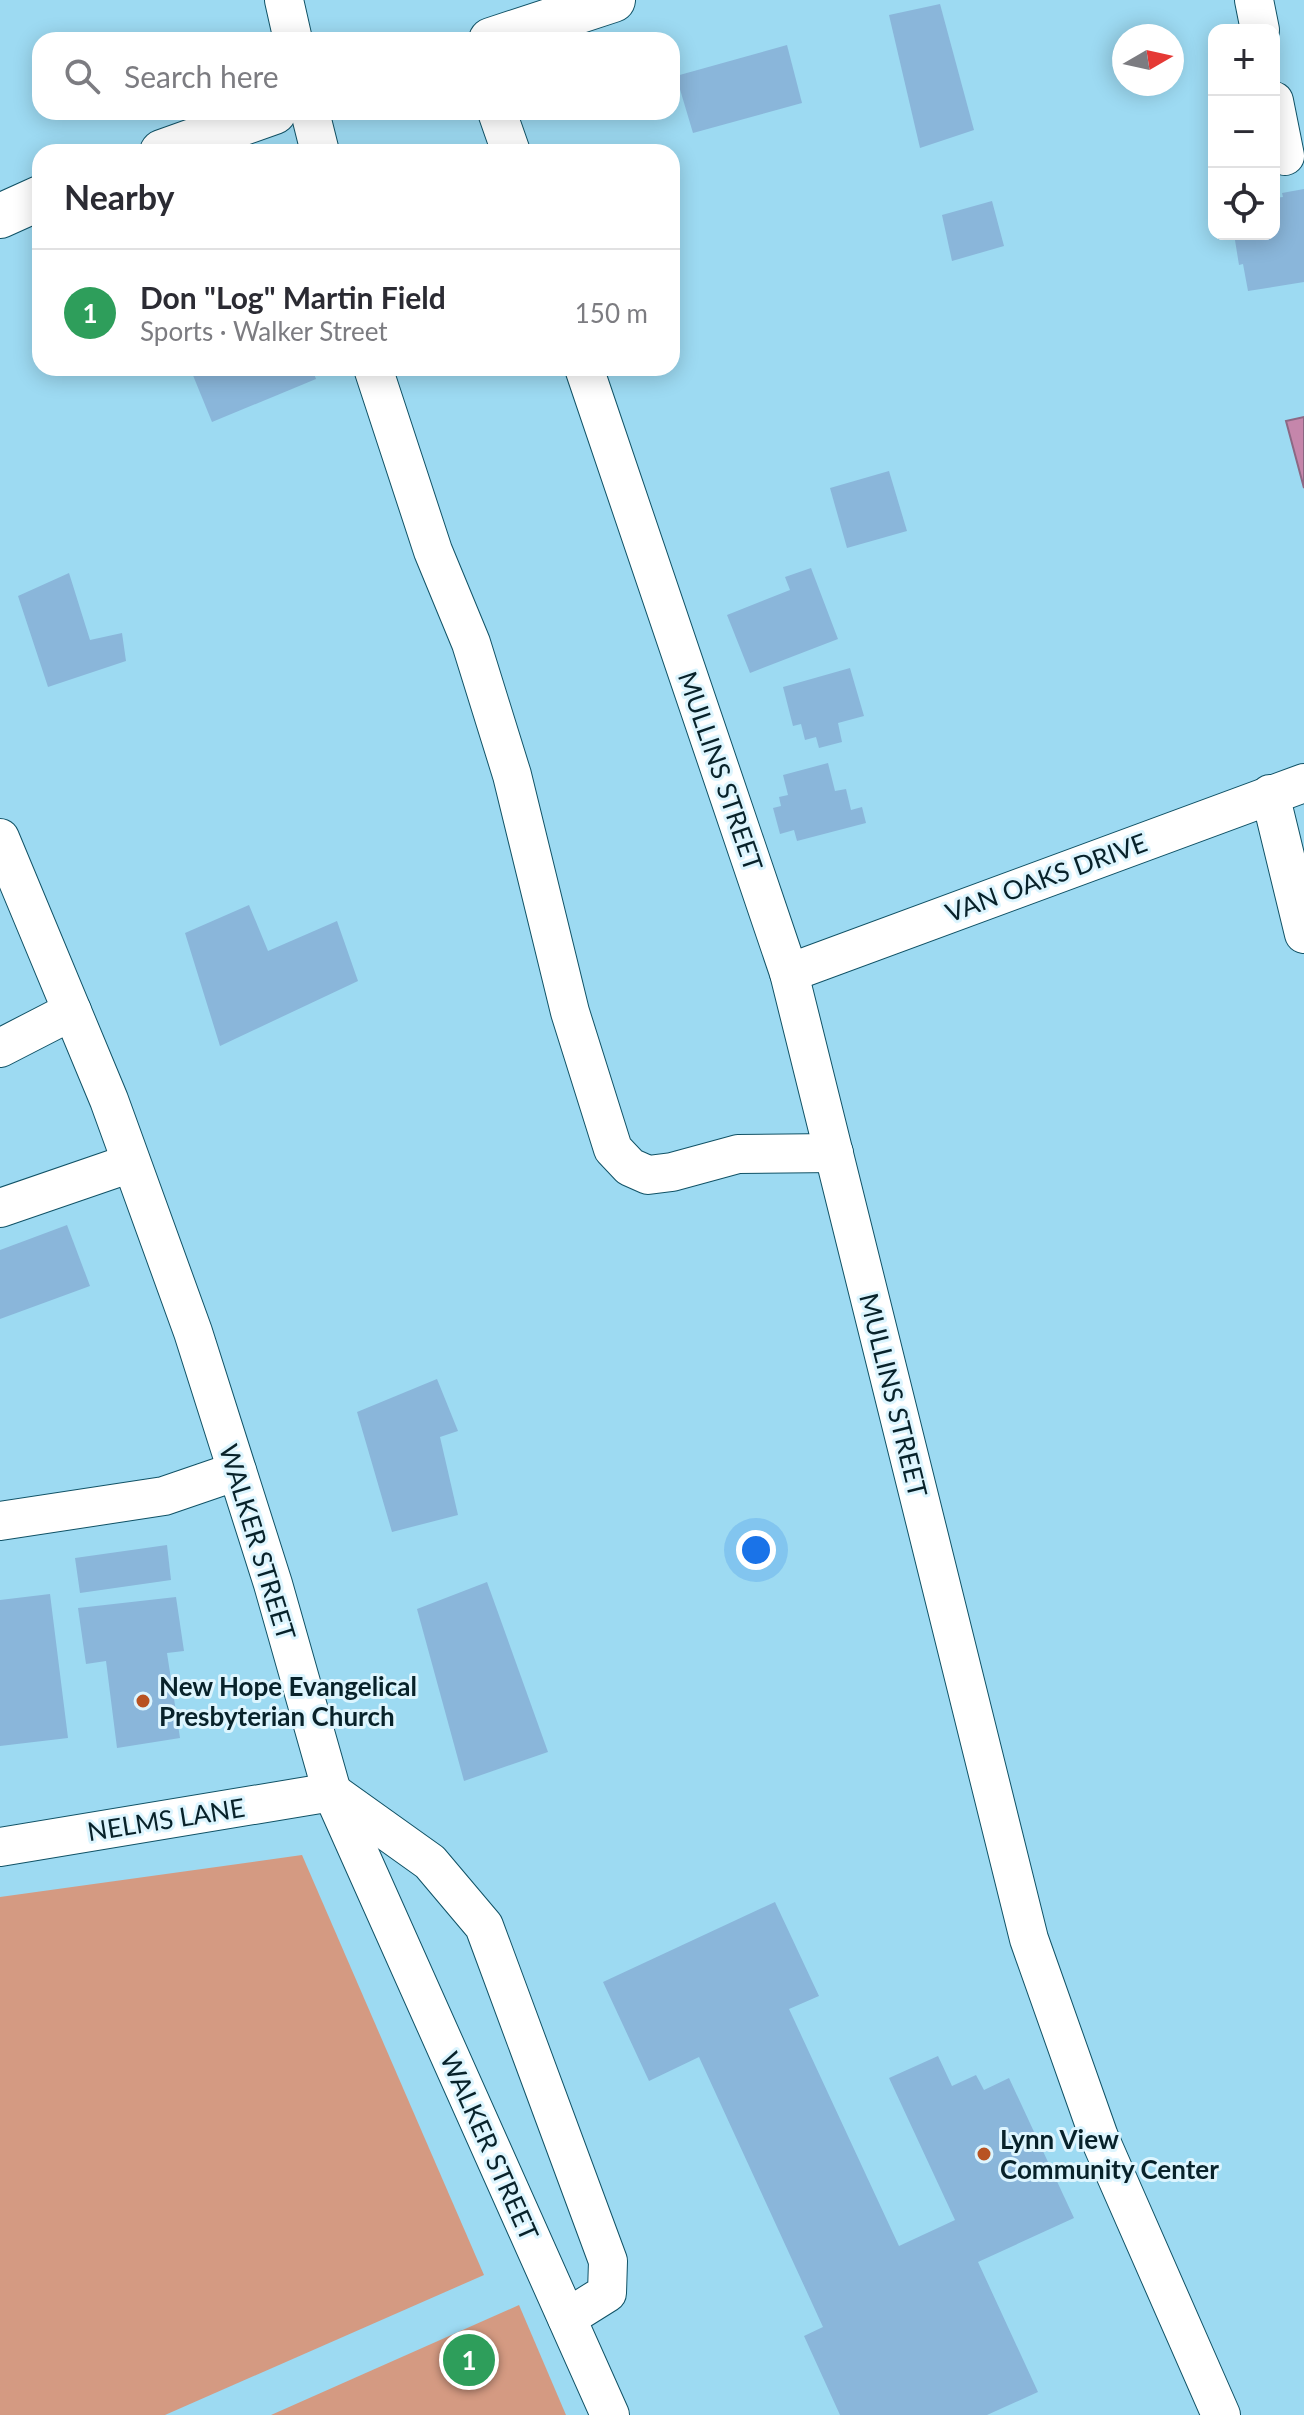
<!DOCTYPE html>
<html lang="en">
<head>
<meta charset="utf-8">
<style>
	:root { --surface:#fff; --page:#f7f7f7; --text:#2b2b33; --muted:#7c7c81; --line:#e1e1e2; --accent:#ea580c }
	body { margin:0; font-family:Lato,sans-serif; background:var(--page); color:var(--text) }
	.controls { position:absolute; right:24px; top:24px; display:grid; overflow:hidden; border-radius:16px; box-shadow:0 4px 20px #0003 }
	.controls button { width:72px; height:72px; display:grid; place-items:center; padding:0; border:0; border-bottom:2px solid var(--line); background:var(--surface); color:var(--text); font:40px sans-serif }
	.compass { position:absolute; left:1112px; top:24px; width:72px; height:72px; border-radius:50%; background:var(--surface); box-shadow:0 4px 20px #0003; rotate:81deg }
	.you { position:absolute; left:756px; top:1550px; width:28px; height:28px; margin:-20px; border:6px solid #fff; border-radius:50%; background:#1a73e8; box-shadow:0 0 0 12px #1a73e833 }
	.badge { display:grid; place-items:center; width:52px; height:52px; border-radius:50%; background:var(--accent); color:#fff; font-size:26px; font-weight:700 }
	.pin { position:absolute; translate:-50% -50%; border:4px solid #fff; box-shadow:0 2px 8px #0006 }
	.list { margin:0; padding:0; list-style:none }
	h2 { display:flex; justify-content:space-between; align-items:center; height:104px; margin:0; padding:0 32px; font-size:34px }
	h2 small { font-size:26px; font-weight:400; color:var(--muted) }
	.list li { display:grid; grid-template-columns:52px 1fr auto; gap:24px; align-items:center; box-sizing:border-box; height:128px; padding:0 32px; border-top:2px solid var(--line) }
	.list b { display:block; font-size:30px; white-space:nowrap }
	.list p { margin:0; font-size:26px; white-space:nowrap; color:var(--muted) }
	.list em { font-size:26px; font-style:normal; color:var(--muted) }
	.icon { flex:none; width:44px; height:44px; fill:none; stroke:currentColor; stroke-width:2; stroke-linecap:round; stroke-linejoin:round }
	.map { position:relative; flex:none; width:1304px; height:2415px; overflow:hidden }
	.search { position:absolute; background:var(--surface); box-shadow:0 4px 20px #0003; left:32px; top:32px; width:648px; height:88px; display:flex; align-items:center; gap:20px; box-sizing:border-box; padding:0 28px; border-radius:24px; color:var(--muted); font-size:30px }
	.panel { position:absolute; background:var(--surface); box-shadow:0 4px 20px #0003; left:32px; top:144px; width:648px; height:232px; border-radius:24px }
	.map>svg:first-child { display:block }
</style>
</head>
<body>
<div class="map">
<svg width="1304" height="2415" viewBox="0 0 1304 2415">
	<rect width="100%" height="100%" fill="#9ddaf2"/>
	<g fill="#d49a82">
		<path d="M302,1855L484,2275L165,2415H0V1897Z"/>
		<path d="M519,2305L566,2415H271Z"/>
	</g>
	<path fill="#c586ab" stroke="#8c6884" stroke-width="2" d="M1304,417V488L1286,421Z"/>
	<g fill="#8ab6da">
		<path d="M940,4L974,130L920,148L889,15Z"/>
		<path d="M787,45L802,103L693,133L676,76Z"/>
		<path d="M1304,189V282L1248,291L1243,264L1239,265L1234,234H1274V198L1283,197L1282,193Z"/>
		<path d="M992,201L1004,246L952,261L942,215Z"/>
		<path d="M190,368H312L316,379L212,422Z"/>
		<path d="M889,471L907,531L847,548L830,488Z"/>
		<path d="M811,568L838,639L750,673L727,615L790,590L785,577Z"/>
		<path d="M69,573L90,640L122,633L126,661L48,687L18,596Z"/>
		<path d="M850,668L864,716L838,723L842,742L819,748L816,737L805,740L801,724L793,726L783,687Z"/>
		<path d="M828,763L835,791L846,789L851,810L862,807L866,823L797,841L794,830L780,834L773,808L781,806L779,797L788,795L783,775Z"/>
		<path d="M249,905L268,951L337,921L358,981L220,1046L185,933Z"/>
		<path d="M67,1225L90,1286L0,1319V1250Z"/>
		<path d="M437,1379L458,1431L440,1437L458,1515L392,1532L357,1412Z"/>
		<path d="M167,1545L171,1580L80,1593L75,1558Z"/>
		<path d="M487,1582L548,1752L464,1781L417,1609Z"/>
		<path d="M50,1594L68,1738L0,1746V1600Z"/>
		<path d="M176,1597L184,1651L167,1653L180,1738L117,1748L106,1661L86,1664L78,1608Z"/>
		<path d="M775,1902L819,1996L789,2009L899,2246L955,2220L889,2078L938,2056L952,2086L976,2075L984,2090L1009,2078L1074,2218L978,2262L1038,2392L987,2415H840L804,2336L823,2327L699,2057L649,2081L603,1982Z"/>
	</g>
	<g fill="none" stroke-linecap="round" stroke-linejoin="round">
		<g stroke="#105266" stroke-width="40">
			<g id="minor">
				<path d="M284,0L293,40"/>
				<path d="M1254,0L1260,30"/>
				<path d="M1274,101L1285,156"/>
				<path d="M310,112L320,152"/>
				<path d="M497,112L511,152"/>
				<path d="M373,368L433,551L471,643L512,775L570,1012L613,1149L630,1167L648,1175L672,1172L738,1154L834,1153"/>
				<path d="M584,368L789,973L1029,1939L1099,2137L1221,2415"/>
				<path d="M1270,794L1304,934"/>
				<path d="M0,838L109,1100L193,1332L273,1584L332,1792L610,2415"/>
				<path d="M789,973L1304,783"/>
				<path d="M0,1048L72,1011"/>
				<path d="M0,1208L131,1163"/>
				<path d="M0,1521L164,1496L237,1471"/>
				<path d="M0,1847L332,1792L430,1862L484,1926L608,2261L607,2293L567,2318"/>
			</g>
		</g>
		<g stroke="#105266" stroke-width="46">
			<g id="major">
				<path d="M491,40L613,0"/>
				<path d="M162,152L274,112"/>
				<path d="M0,216L40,198"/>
			</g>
		</g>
		<use href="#minor" stroke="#fff" stroke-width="38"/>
		<use href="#major" stroke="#fff" stroke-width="44"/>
	</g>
	<g fill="#b85322" stroke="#ddf5fe" stroke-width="3">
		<circle cx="143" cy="1701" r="8"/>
		<circle cx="984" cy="2154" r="8"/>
	</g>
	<g text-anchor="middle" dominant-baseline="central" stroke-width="6" stroke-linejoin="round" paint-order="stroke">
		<g font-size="26" fill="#08222a" stroke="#ddf5fe">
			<text transform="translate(721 771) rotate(71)">MULLINS STREET</text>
			<text transform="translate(1046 877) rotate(-20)">VAN OAKS DRIVE</text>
			<text transform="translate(894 1395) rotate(76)">MULLINS STREET</text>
			<text transform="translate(258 1542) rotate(73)">WALKER STREET</text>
			<text transform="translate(166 1819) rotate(-9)">NELMS LANE</text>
			<text transform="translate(490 2146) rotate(66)">WALKER STREET</text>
		</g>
		<g font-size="26" font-weight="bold" fill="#08222a" stroke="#ddf5fe" text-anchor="start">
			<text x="159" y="1686">New Hope Evangelical<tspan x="159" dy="30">Presbyterian Church</tspan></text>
			<text x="1000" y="2139">Lynn View<tspan x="1000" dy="30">Community Center</tspan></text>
		</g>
	</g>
</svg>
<div class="controls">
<button>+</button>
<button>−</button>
<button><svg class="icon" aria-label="locate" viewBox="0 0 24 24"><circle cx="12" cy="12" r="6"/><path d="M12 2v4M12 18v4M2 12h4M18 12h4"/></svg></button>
</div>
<svg class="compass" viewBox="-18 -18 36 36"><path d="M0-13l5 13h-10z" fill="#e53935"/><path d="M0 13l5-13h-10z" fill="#7c7c81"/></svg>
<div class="you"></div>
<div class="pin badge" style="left:469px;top:2360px;background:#2e9e5b">1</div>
<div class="search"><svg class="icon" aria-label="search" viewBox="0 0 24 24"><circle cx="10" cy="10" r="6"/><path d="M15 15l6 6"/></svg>Search here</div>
<section class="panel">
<h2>Nearby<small></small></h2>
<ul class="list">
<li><span class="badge" style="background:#2e9e5b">1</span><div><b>Don &quot;Log&quot; Martin Field</b><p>Sports · Walker Street</p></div><em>150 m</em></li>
</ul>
</section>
</div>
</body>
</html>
